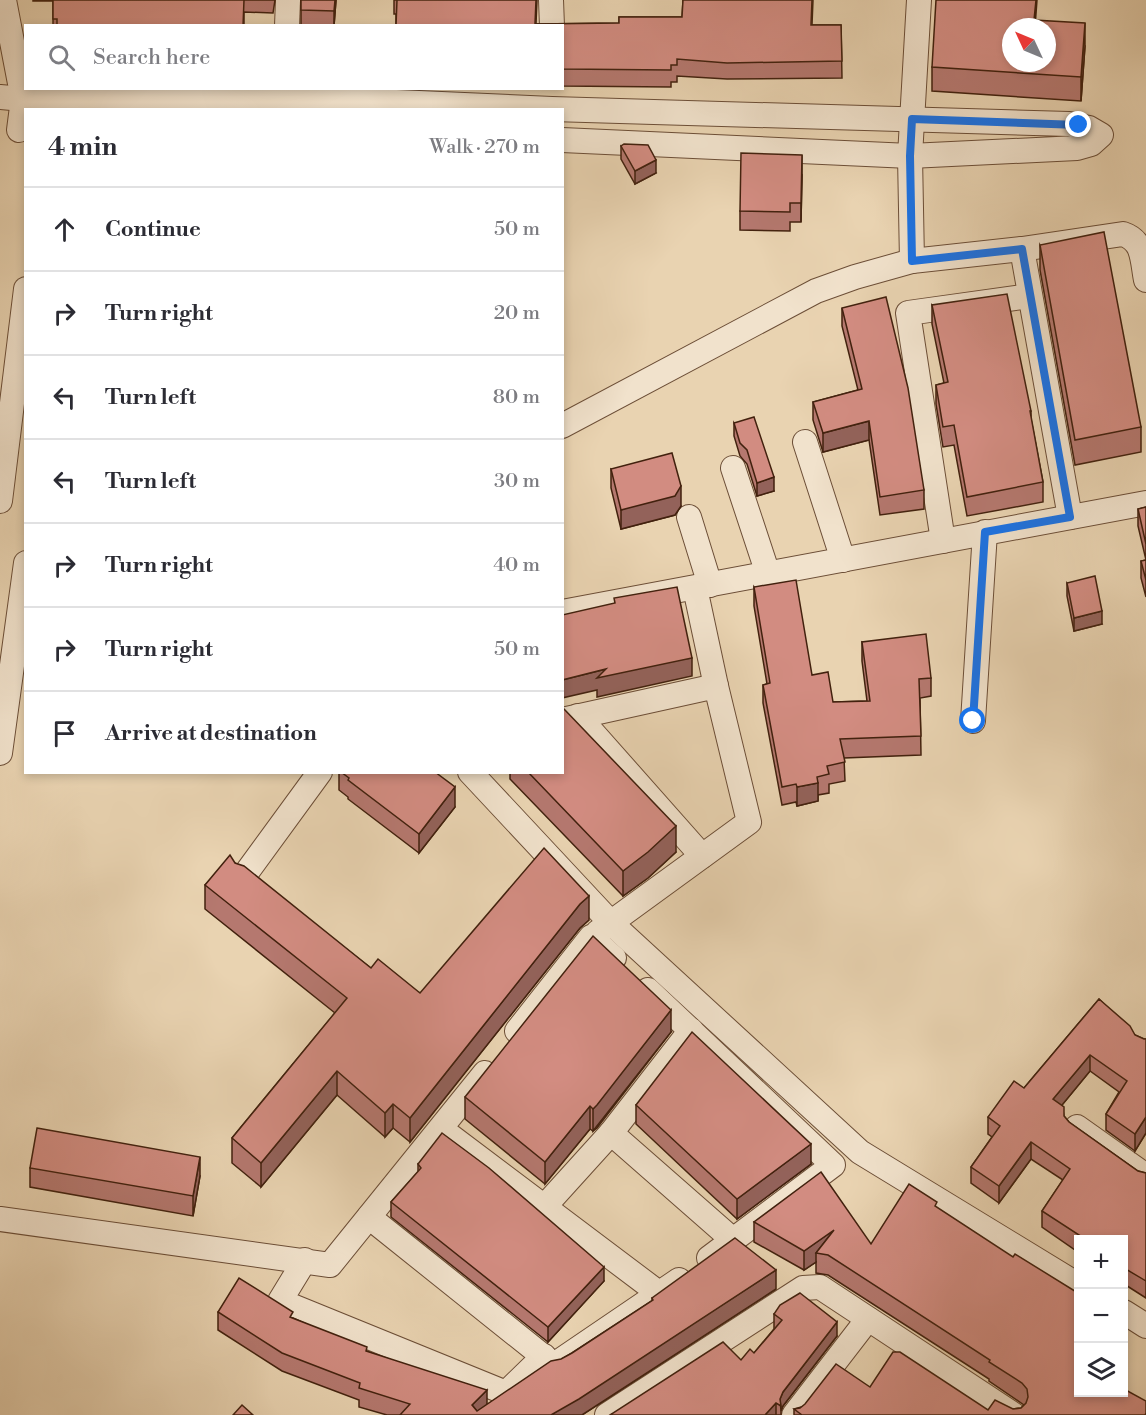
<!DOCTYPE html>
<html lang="en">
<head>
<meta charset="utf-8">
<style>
	:root { --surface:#fff; --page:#f7f7f7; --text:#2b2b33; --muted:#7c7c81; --line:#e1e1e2 }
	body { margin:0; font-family:"Libre Bodoni",serif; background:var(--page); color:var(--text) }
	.controls { position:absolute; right:18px; bottom:18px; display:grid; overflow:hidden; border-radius:0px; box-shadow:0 3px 9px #0003 }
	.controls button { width:54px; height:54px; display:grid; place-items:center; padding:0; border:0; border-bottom:2px solid var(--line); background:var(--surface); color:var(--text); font:30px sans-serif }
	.compass { position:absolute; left:1002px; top:18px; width:54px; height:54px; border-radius:50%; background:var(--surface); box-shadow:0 3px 9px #0003; rotate:314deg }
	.stop { position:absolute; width:18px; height:18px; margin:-14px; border:4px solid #1a73e8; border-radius:50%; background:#fff }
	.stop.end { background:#1a73e8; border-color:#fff; box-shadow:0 2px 6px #0008 }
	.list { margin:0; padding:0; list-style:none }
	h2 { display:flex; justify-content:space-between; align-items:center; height:78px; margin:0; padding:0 24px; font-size:26px }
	h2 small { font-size:20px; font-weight:400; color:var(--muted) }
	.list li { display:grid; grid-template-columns:39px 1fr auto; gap:18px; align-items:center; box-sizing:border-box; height:84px; padding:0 24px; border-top:2px solid var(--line) }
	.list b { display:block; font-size:22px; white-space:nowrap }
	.list em { font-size:20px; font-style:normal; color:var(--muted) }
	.icon { flex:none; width:33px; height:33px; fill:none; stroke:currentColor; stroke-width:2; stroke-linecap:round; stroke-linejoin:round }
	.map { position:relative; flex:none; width:1146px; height:1415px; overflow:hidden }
	.search { position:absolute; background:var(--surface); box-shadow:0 3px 9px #0003; left:24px; top:24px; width:540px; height:66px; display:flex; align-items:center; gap:15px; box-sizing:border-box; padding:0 21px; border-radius:0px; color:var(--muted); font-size:22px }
	.panel { position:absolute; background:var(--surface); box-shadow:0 3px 9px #0003; left:24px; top:108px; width:540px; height:666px; border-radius:0px }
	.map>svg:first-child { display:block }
</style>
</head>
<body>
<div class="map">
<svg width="1146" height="1415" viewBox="0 0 1146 1415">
	<rect width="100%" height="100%" fill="#e9d3b1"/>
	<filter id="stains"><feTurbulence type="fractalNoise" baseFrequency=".00333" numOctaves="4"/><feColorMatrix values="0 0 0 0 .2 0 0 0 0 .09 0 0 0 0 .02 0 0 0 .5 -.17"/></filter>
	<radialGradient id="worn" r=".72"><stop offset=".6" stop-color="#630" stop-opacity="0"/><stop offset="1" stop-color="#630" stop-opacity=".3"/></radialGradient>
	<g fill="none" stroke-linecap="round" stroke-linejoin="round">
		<g stroke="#6c4e37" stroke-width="26">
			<g id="minor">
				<path d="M4,0L23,99L19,130"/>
				<path d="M551,0L552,26"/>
				<path d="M287,26L288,0"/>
				<path d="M0,97L23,99L283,97L552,109L1069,124L1089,128L1101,135L1091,144L1077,148L910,156L562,140"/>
				<path d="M1022,249L1070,517"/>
				<path d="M912,261L910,156L919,0"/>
				<path d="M562,426L816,291L855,277L912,261L1022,249L1123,234C1144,241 1142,260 1146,280"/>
				<path d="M805,442L843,560"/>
				<path d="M733,468L768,574"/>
				<path d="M0,501L26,289"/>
				<path d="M689,517L710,585"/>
				<path d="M943,541L908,313L1029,296"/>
				<path d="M695,588L716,686"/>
				<path d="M562,612L1146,503"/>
				<path d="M578,716L702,856"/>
				<path d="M562,720L716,686L749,822L598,932"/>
				<path d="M973,721L985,532"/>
				<path d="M0,753L26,563"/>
				<path d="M470,772L612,924L860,1152L1078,1285"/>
				<path d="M244,876L320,772"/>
				<path d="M648,990L833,1165L709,1258"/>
				<path d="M517,1031L591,937L614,958"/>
				<path d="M1077,1127L1146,1176"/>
				<path d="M441,1129L660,1294"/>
				<path d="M611,1133L733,1240"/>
				<path d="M544,1207L611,1133L691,1030"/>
				<path d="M369,1217L554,1365L679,1280"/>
				<path d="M0,1219L330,1265L485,1073"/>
				<path d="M305,1260L280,1301L506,1393L544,1356"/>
				<path d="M1124,1312L1146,1326"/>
				<path d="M607,1415L803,1288L820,1287L1014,1415"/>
				<path d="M794,1415L868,1319"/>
			</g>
		</g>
		<use href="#minor" stroke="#f1e2cc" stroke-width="24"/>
	</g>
	<g fill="#b5786f" stroke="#42210e" stroke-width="1.5">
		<path d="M33,0H275L273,13L244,12V26H53V1H33Z"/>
		<path d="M301,0H336L334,26H301Z"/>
		<path d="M394,0H537L536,24L619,23V17H682L683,0H813L812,25H841L842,78L727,79L677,76V82H671V87L562,86V26H396V14H394Z"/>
		<path d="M1036,20L1085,46L1081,101L932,91V67Z"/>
		<path d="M621,146L656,173L635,184L621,159Z"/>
		<path d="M802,175L801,222H790V231L740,230V211Z"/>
		<path d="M1040,245L1141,427V452L1075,465L1040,270Z"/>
		<path d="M932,305L1031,411V419L1043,482V502L967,516L954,445L943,447L936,404V385L944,383L932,324Z"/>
		<path d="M842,308L924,490V509L880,515L869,440L823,452L813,420V402L858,390L842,326Z"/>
		<path d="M734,423L774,491L757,496L747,464L740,456L734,436Z"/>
		<path d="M611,469L681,506L675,515L621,529L611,488Z"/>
		<path d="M1146,507V597L1141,578V561L1146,560L1138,526V509Z"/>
		<path d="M1067,583L1102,624L1074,631L1067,596Z"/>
		<path d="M754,587L812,675L833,702L867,701L862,661V642L931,678V696L920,698L921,755L844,758L845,781L829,784V793L818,795V801L797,806L796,802L782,805L763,703V685L767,684L754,606Z"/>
		<path d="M339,772H435L455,807L419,853L348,799V797L339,790Z"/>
		<path d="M510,772H562L676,852L648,878L623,896L510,779Z"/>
		<path d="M235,863L371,968L420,993L589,920L580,928L410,1142L393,1128L385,1137L337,1095L261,1187L232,1163V1138L335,1013L205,909V885Z"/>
		<path d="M1099,999L1135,1035L1144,1039H1146V1133L1135,1151L1106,1130V1114L1119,1092L1090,1071L1062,1105L1064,1116L1069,1122L1138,1171L1146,1173V1298L1124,1284V1239H1078V1252L1042,1227V1211L1063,1180L1031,1159L999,1203L971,1183V1167L992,1137L988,1134V1117L1024,1088Z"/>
		<path d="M671,1032L597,1128L593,1131L590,1129L545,1184L465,1119V1097Z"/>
		<path d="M636,1105L811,1164L737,1219L636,1124Z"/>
		<path d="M418,1164L604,1281L548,1342L391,1217V1202L418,1172Z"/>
		<path d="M30,1168L200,1176L193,1216L30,1187Z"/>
		<path d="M937,1208L1078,1392L1146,1415H794V1409L870,1387L988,1410L1013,1409L1021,1408L1024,1405L989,1381V1379L828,1275L816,1273V1262L804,1270L754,1242V1222L871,1244Z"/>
		<path d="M776,1289L582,1415H387L359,1407V1400L282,1371L218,1330V1312L293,1318L487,1405L572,1353L652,1301V1298Z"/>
		<path d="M774,1314L837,1336L783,1406L781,1411V1415H610L741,1360L754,1353L774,1329Z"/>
	</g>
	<g fill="#93625a" stroke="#42210e" stroke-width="1.5">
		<path d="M335,0H336L334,26V11Z"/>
		<path d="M1036,0H1037L1035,27H1034Z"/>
		<path d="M1085,23V46L1081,101V77Z"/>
		<path d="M802,155V175L801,222V203Z"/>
		<path d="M656,160V173L635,184V171Z"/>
		<path d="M869,421V440L823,452V433Z"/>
		<path d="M774,477V491L757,496V483Z"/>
		<path d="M681,486V506L675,515L621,529V510Z"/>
		<path d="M1102,611V624L1074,631V618Z"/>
		<path d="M692,658V676L597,697V690L562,698V680L606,669Z"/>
		<path d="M818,783V801L797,806V787Z"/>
		<path d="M455,787V807L419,853V834Z"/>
		<path d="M676,826V852L648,878L623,896V871Z"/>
		<path d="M589,896V920L580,928L410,1142V1118L580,904Z"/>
		<path d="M671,1010V1032L593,1131V1109Z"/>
		<path d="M1090,1055V1071L1053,1116V1099Z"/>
		<path d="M337,1071V1095L261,1187V1163Z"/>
		<path d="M393,1104V1128L385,1137V1113Z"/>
		<path d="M590,1106V1129L545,1184V1162Z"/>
		<path d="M1146,1117V1133L1135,1151V1134Z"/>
		<path d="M1031,1142V1159L999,1203V1186Z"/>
		<path d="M811,1144V1164L737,1219V1199Z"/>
		<path d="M200,1157V1176L193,1216V1196Z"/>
		<path d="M834,1230L816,1253V1262L804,1270V1251Z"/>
		<path d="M604,1267V1281L548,1342V1327Z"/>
		<path d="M776,1270V1289L582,1415H551Z"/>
		<path d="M837,1322V1336L783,1406L781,1411L780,1399L783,1392Z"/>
		<path d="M487,1390V1408L480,1415L472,1405Z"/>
		<path d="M776,1403V1415H765Z"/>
	</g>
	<g fill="#d28c81" stroke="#42210e" stroke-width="1.5" fill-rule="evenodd">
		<path d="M53,0H244L243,26H57V19H53Z"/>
		<path d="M301,0H335L334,11L301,10Z"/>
		<path d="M397,0H536L535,24L619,23V17H682L683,0H812L811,25H841L842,61L727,63L677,59V65H671V70L562,69V26H396Z"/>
		<path d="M936,0H1036L1034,20L1085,23L1081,77L932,67ZM1011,27H1047V63H1011Z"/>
		<path d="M624,144L648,145L656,160L635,171L621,146Z"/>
		<path d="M741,153L802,155L801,203H790V212L740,211Z"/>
		<path d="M1104,232L1141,427L1075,440L1040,245Z"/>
		<path d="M1007,294L1031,411H1030L1043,482L967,497L954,425L943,427L936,385L948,382L932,305Z"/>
		<path d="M886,297L908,388L924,490L880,497L869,421L823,433L813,402L862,389L842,308Z"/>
		<path d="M754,417L774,477L757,483L747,450L740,443L734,423Z"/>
		<path d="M672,453L681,486L675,496L621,510L611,469Z"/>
		<path d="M1146,507V544L1138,509Z"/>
		<path d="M1146,560V580L1141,561Z"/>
		<path d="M1095,576L1102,611L1074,618L1067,583Z"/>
		<path d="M796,580L812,675L828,672L833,702L870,701L862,642L926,634L931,678L919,679L921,736L840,739L845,762L827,766L829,774L817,777L818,783L797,787L796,784L782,787L763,685L770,683L754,587Z"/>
		<path d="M677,587L692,658L597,678L606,669L562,680V615L615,603L614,598Z"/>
		<path d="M562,709H564L676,826L648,852L623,871L528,772H562Z"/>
		<path d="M341,772H435L455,787L419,834L348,780L349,778Z"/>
		<path d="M544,848L589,896L580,904L410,1118L393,1104L385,1113L337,1071L261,1163L232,1138L347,998L205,885L230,855L235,863L244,866L371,968L378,959L420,993Z"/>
		<path d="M593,936L671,1010L597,1105L593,1109L590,1106L545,1162L465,1097Z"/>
		<path d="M1099,999L1130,1026L1135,1035L1144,1039H1146V1117L1135,1134L1106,1114L1127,1081L1090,1055L1053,1099L1064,1107V1116L1069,1122L1138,1171L1146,1173V1281L1124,1268V1239H1085L1042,1211L1070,1169L1031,1142L999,1186L971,1167L1000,1126L988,1117L1014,1081L1024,1088Z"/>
		<path d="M692,1032L811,1144L737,1199L636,1105Z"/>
		<path d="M37,1128L200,1157L193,1196L30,1168Z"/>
		<path d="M442,1133L489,1168L604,1267L548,1327L391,1202L421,1168L418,1164Z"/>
		<path d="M821,1172L871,1244L909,1184L937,1202L935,1206L1013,1257L1015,1254L1078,1293V1392H1124V1389L1146,1401V1413L1145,1415H802L794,1409L800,1408L805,1404L836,1364L870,1387L893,1352H900L988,1410L995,1400L1013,1409L1021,1408L1026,1403L1028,1397L1027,1389L1022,1383L989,1362L990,1360L828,1255L816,1253L834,1230L804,1251L754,1222Z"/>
		<path d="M735,1238L776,1270L579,1399L551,1415H400L410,1404L359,1388L360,1383L282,1353L218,1312L239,1278L293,1312L290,1317L367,1347L366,1351L487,1390L472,1405L477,1411L551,1361L561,1359L572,1353L653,1300L652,1298Z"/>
		<path d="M800,1293L837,1322L783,1392L780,1399L781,1406L776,1403L765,1415H610L723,1342L741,1360L750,1349L754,1353L782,1320L774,1314L780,1305Z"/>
		<path d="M242,1405L253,1415H233Z"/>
	</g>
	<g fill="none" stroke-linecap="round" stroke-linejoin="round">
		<path stroke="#1a73e8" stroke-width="8" d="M973,721L985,532L1070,517L1022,249L912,261L910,156L912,119L1079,125"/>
	</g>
	<rect width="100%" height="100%" filter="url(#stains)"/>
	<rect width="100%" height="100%" fill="url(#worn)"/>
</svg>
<div class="controls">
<button>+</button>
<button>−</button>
<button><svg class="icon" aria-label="layers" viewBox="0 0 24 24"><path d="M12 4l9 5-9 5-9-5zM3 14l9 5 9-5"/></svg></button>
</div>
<svg class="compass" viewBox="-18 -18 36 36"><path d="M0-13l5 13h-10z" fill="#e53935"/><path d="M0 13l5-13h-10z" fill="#7c7c81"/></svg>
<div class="stop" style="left:973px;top:721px"></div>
<div class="stop end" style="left:1079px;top:125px"></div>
<div class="search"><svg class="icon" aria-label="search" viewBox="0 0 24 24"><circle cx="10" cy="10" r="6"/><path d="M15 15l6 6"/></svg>Search here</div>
<section class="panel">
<h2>4 min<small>Walk · 270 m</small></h2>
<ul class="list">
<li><svg class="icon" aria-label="ahead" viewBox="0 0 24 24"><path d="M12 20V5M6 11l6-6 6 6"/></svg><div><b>Continue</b></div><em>50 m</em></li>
<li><svg class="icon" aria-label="right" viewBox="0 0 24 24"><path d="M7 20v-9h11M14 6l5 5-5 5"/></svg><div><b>Turn right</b></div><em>20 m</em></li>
<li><svg class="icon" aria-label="left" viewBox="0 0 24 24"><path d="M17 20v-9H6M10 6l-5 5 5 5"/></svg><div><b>Turn left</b></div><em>80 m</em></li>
<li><svg class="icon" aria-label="left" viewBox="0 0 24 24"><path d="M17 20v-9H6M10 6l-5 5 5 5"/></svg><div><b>Turn left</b></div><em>30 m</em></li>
<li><svg class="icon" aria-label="right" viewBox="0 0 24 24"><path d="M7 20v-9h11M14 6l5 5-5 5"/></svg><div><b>Turn right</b></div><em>40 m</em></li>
<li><svg class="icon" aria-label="right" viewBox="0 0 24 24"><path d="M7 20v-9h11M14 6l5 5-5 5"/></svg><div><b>Turn right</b></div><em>50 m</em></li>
<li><svg class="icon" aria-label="arrive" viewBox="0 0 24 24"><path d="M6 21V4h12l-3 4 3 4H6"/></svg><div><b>Arrive at destination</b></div></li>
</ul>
</section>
</div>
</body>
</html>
